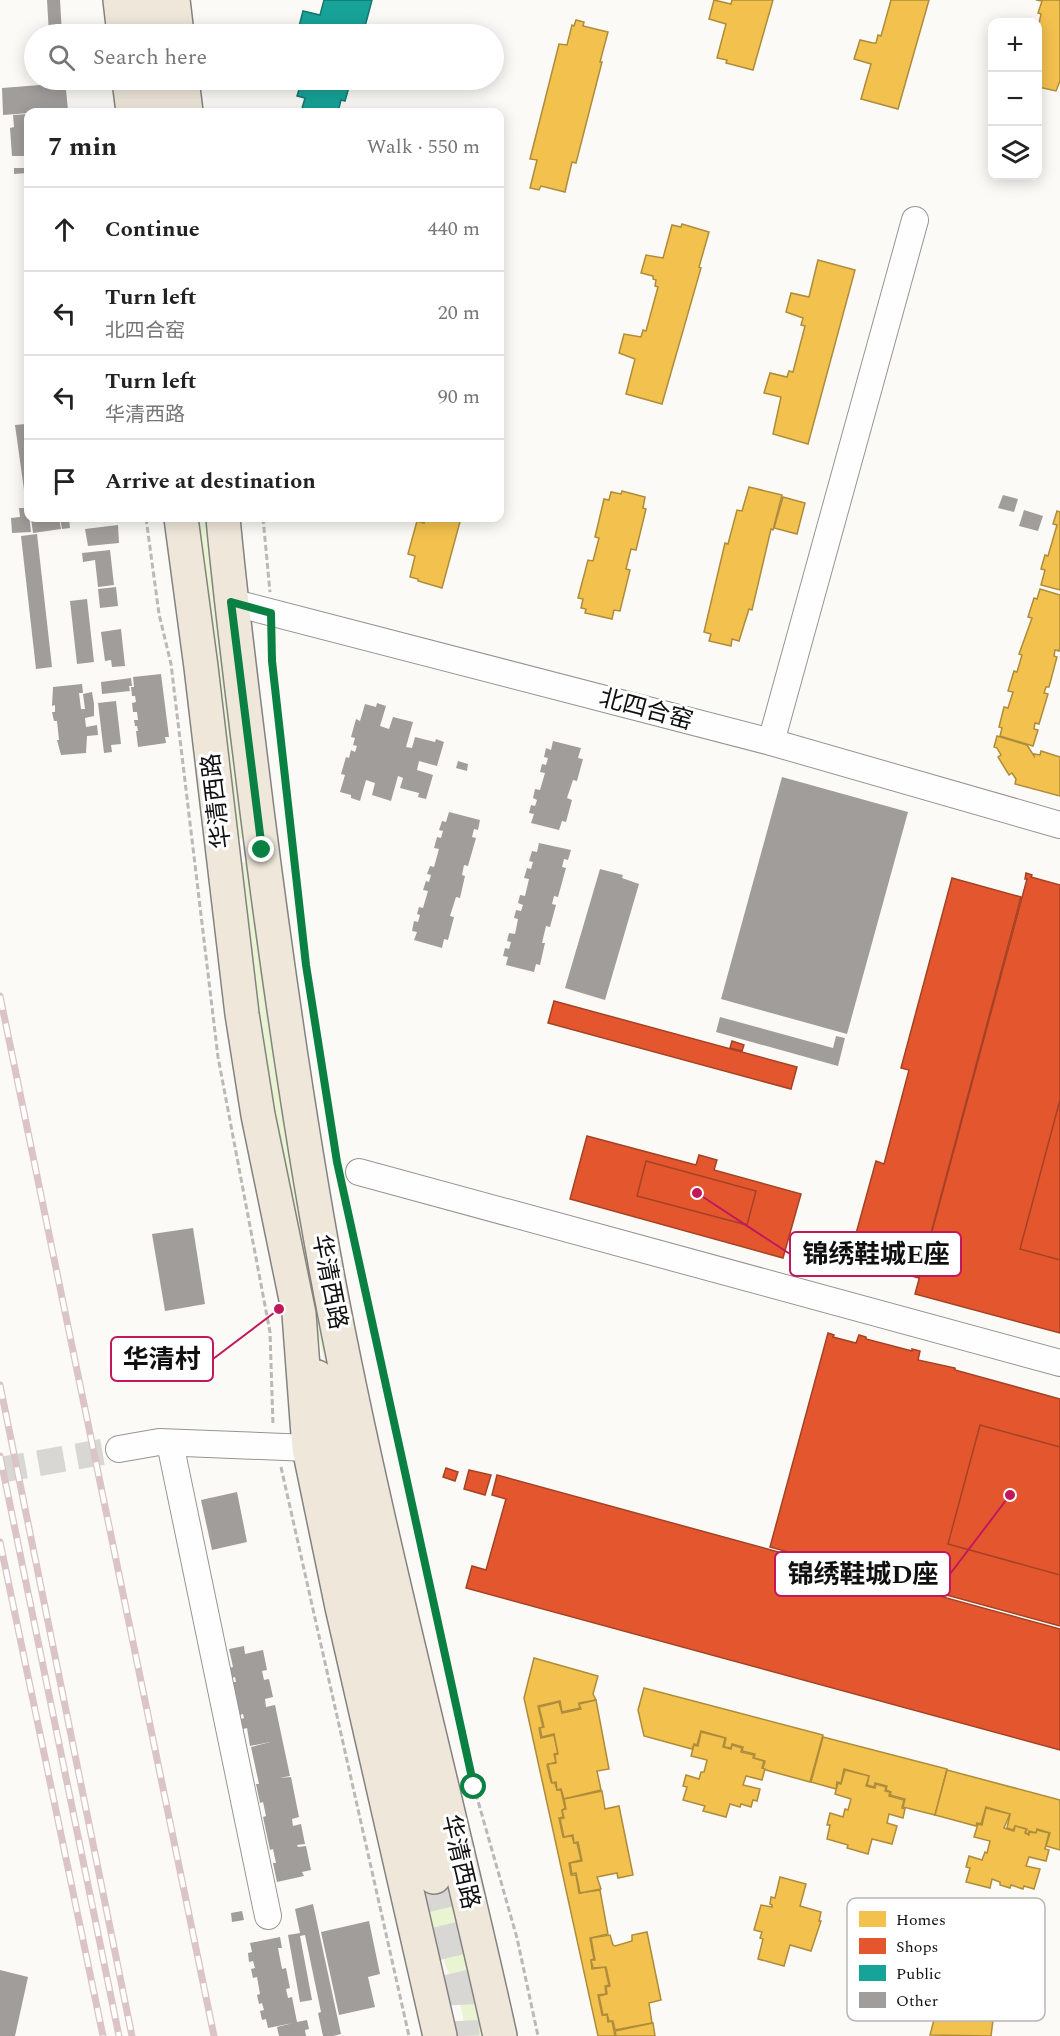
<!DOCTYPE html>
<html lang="en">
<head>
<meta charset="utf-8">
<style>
	:root { --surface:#fff; --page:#f2f2f2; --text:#222; --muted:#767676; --line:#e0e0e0 }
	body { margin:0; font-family:Spectral,"Noto Sans SC",serif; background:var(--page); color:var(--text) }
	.controls { position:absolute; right:18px; top:18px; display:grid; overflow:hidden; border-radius:12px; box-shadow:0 3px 15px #0003 }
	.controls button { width:54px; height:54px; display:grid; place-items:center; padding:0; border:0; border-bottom:2px solid var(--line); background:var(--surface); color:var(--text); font:30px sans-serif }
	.stop { position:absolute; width:18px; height:18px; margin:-14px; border:4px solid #0b8043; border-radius:50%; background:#fff }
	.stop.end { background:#0b8043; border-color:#fff; box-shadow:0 2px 6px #0008 }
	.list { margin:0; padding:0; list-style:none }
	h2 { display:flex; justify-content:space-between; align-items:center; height:78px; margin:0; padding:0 24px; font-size:26px }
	h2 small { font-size:20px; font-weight:400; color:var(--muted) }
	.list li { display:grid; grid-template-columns:39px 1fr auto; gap:18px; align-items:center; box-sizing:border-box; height:84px; padding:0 24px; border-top:2px solid var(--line) }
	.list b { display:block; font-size:22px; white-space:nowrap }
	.list p { margin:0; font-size:20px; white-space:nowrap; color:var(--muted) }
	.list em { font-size:20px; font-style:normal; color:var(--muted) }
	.icon { flex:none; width:33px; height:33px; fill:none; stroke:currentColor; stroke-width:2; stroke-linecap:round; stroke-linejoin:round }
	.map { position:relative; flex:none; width:1060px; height:2036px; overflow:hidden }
	.search { position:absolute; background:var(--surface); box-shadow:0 3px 15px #0003; left:24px; top:24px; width:480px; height:66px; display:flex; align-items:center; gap:15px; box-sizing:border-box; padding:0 21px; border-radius:33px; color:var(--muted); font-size:22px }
	.panel { position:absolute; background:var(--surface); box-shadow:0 3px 15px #0003; left:24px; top:108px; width:480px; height:414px; border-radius:12px }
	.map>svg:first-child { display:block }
</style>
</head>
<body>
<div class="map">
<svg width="1060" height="2036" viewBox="0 0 1060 2036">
	<rect width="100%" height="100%" fill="#fcfaf6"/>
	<g fill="#e9f4d3">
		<path d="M197,518H210L247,838L235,839Z"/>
		<path d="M250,862L268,1026L298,1191L482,2036H467L460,2003L427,1917L345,1443L308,1296L287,1194L259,1027L238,863Z"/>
	</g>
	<g fill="#f2c14e" stroke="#ae8c3b" stroke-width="1.5">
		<path d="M714,0L731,4L732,0H773L753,70L726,63L727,60L717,58L726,24L709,19Z"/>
		<path d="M891,0H929L898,109L861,99L871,64L854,59L860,40L873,43H876L878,35L881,36Z"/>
		<path d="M1036,0H1060V81L1056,91L1038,87V28L1041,14L1038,13L1042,1Z"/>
		<path d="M576,20L584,22L583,26L608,32L600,62H602L576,163L572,162L565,192L541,186L539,190L530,188L537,160L530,159L559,44L567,45L572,25L574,26Z"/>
		<path d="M682,224L709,232L699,267L701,268L662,404L626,394L635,359L619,353L624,334L641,337L643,330L646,331L658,287L655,286L656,280L653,279V276L641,273L646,255L663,258L672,225L681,227Z"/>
		<path d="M818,260L855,270L808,444L773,434L781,397L764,393L770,373L787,377L789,371L793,372L805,326L801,325L803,318L786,312L791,293L809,297Z"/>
		<path d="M749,487L782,495L773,530L771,529L752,610L749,609L739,641L732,639L731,646L709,641L711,634L704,632L725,543L728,544L737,510L742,511Z"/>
		<path d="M622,491L645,497L643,508L646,509L636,550L631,549L626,569L630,570L620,611L614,610L612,619L585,613L586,609L581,608L583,599L578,598L588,560L593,561L599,538L595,537L604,499L609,500L611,492L621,494Z"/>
		<path d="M783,497L805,503L797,534L774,528Z"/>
		<path d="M1057,511L1060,512V590L1041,585L1045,570L1041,569L1045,555L1048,556L1057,525L1053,524Z"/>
		<path d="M426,518H461L442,588L418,581V579L410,577L415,556L408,554L417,521L424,523Z"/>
		<path d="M1040,589L1060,595V647L1059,651L1055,650L1054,656L1057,657L1049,687H1046L1044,693L1048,694L1039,724L1035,723L1034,729L1038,730L1033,746L1000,736L1002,728L999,727L1004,707L1008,708L1013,692L1008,691L1014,671L1017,672L1022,655L1019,654L1032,618L1028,617L1034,598L1037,599Z"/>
		<path d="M997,736L1027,745L1034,756V754L1040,755L1041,751L1060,757V796L1015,784L1016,779L1012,773L1009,775L998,757L1001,755L997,748L994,747Z"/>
		<path d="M534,1658L598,1676L593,1694L596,1700L579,1703L580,1708L562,1712L560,1701L538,1706L543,1727L539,1728L541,1738L554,1735L558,1753L554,1754L556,1762L547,1765L551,1782L555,1783L557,1790H561L565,1808L562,1810L563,1817L559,1818L563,1837L572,1836L574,1843H577L581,1860L569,1863L571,1875H576L579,1893L600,1890L608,1934L590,1938L594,1959L591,1960L592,1969L605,1967L609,1985L605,1986L606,1994L598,1995L602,2015H607L608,2022L612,2021L615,2036H598L524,1698Z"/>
		<path d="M644,1688L823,1735L810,1782L766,1770L763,1768L765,1761L754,1758L755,1754L742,1751L743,1747L732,1744L731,1748L724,1747L726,1738L701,1731L697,1745L694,1744L692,1749L644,1736L638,1710Z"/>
		<path d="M596,1700L609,1769L597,1771L601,1790L564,1799L561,1789L557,1790L556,1782L552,1783L548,1764L556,1763L555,1755L558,1754L554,1734L542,1737L540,1728L544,1727L539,1707L559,1702L562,1713L581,1709L579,1704Z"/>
		<path d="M701,1732L725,1738L723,1747L731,1749L732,1745L742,1748L741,1752L754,1755L753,1758L764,1761L762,1768L765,1769L762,1780L746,1776L743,1785L760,1789L757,1801L753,1800L751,1807L741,1804L740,1807L730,1804L726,1817L703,1811L705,1806L683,1800L687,1787L683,1786L686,1775L699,1779L701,1772H704L707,1760L691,1756L694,1745L698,1746Z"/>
		<path d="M823,1737L947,1769L935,1815L903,1807L905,1799L890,1795L891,1792L886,1790L887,1786L875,1783L874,1787L867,1785L869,1776L844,1769L841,1783L837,1782L836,1789L811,1782Z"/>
		<path d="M845,1770L869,1776L866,1786L875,1788L876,1784L886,1787L885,1791L890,1792L889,1796L904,1800L902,1808L905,1809L903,1818L889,1814L887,1823L897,1826L892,1844L872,1839L868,1854L847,1848L848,1845L827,1839L830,1825H827L830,1813L843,1817L845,1809L848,1810L851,1799L835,1794L838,1783L841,1784Z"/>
		<path d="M947,1770L1060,1800V1850L1046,1846L1050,1833L1037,1829L1036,1833L1029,1831V1834L1025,1833L1027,1829L1015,1826L1013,1830L1007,1828L1010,1814L986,1807L981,1824L977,1823L976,1826L935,1815Z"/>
		<path d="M602,1791L605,1809L619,1806L633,1875L618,1878L617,1873L597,1877L601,1889L580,1893L576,1873L572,1874L570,1863L582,1861L578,1842L574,1843L573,1835L564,1837L560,1819L564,1818L562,1810L566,1809L564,1799Z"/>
		<path d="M986,1808L1010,1814L1004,1828L1014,1831L1015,1826L1026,1829L1025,1833L1029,1835V1832L1036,1833L1037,1830L1049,1833L1045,1849L1049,1850L1046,1861L1029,1857L1026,1866L1040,1869L1034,1889L1024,1886L1023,1889L1011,1885L1010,1888L1000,1885V1882L992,1879L990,1888L966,1882L970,1868L966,1867L969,1856L982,1860L985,1852L987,1853L990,1841L974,1837L978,1824L982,1825Z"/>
		<path d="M780,1877L806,1884L800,1906L821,1912L819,1921H821L811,1951L790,1945L784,1966L758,1959L763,1939L760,1938L762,1932L754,1930L761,1905L772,1907V1905L770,1904L771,1897L775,1898Z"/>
		<path d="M647,1932L661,2000L649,2003L652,2023L615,2030L613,2021H609L607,2014L603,2015L599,1996L607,1994L606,1987L610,1986L606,1967L593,1968L591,1960H595L591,1938L610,1935L613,1945L615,1946L632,1941V1935Z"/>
		<path d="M956,1970L961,1972L959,1976L981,1982L972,2014L993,2020L991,2036L930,2035L936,2012L941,2013L943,2007L947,2008L951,1987L948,1986L952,1974L954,1975Z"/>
		<path d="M653,2023L655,2036H616L615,2031Z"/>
	</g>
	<g fill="#e4572e" stroke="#a44225" stroke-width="1.5">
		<path d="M1026,873L1032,875L1031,877L1060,885V1333L915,1294L1027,879H1025Z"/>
		<path d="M952,878L1021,897L919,1278L849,1259L876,1161L884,1164L909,1070L901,1068Z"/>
		<path d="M554,1001L797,1067L791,1089L548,1023Z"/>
		<path d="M732,1041L744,1045L742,1051L730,1048Z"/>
		<path d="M1060,1100V1260L1020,1249Z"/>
		<path d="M587,1136L696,1165L699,1155L717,1160L714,1170L801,1194L783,1258L570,1199Z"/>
		<path d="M646,1161L756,1191L747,1225L637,1196Z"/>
		<path d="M828,1333L834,1335L833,1337L856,1343L859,1335L866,1337V1339L912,1351V1349L920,1351L918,1360L955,1368V1370L1060,1399V1626L770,1547Z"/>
		<path d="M980,1425L1060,1447V1575L948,1544Z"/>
		<path d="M446,1468L458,1472L455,1481L443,1477Z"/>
		<path d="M469,1470L491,1475L485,1495L464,1489Z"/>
		<path d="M497,1475L1060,1629V1750L466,1588L472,1566L486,1570L506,1499L492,1495Z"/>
	</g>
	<g fill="#17a398" stroke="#15776f" stroke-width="1.5">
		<path d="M324,0H372L363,34H297L303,11L320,15Z"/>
		<path d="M302,80H351L345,101L341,100L338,112H301L305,98L297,96Z"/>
	</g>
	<g fill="#a09d9b">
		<path d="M47,0H60L62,34H49Z"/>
		<path d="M52,80H65L68,110L3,115L2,88L53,84Z"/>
		<path d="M28,114V173L14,174V168H25V156H12L10,128L14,127L13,115Z"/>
		<path d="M26,424L28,443V504H26L15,425Z"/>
		<path d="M1003,495L1018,499L1014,512L998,508Z"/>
		<path d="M19,508H28L31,532L12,533L11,518L20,517Z"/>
		<path d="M1024,510L1043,516L1038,531L1019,526Z"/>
		<path d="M31,518H59L61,529L33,533Z"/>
		<path d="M60,518H69L70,528L62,529Z"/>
		<path d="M118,525L119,543L88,546L85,529Z"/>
		<path d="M37,534L52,667L36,669L21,536Z"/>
		<path d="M110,550L114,585L98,587L95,560L83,562L82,553Z"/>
		<path d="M116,587L118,606L100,608L98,589Z"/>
		<path d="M87,599L94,662L77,664L70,601Z"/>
		<path d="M121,629L125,666L112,667L111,660L105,661L101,632Z"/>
		<path d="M161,674L169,737H165L166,743L138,747L136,731H138L137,726H135L134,720H138L137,712H133L132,703L136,702L135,696H132L131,687H134L133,677Z"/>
		<path d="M131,678L132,686H129L130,691L102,694L101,682Z"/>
		<path d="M82,684L83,693H79L81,709H85L83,694L92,692L94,704V716L85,718L86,727L97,725L98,735L87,736L86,753L61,755L57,740H59L57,721H54L52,712H55V705L52,706L53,687Z"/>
		<path d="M116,701L121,744L111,745L112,752L104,753L98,703Z"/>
		<path d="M377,703L386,706L380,726L389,729L393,717L413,722L406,747L412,748L415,737L435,742L436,739L444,742L437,766L419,761L417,770L433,775L426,799L418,797L419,793L400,788L403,778L398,776L391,801L372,795L375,783L366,780L360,801L351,798V795L340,792L345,775L341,774L346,757L349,758L351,750L355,752L357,746L353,745L355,738L351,737L356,719L360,721L365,704L376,707Z"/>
		<path d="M553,741L581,748L578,758L583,759L577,781L573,780L567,798L572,800L566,822L562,821L559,830L531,823L534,814L529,813L531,805L535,806L537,800L533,798L535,789L540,790L545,773L540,772L542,764L546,765L548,758L544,757L546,748L551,750Z"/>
		<path d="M458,761L468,764L467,771L456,768Z"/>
		<path d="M782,777L908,812L847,1034L721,999Z"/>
		<path d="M449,812L480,820L478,830L474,829L472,837L476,838L468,866L464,865L462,875L465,876L460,898L456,897L450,916L454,917L448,940L444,939L442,948L414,940L417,932L412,931L414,921L418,922L420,915L417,914L419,907L423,908L428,891L423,890L426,881L429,882L431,875L427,874L430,866L434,867L439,849L434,848L437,837L441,838L443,831L439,830L442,821L446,822Z"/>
		<path d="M539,843L571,850L568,860L564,859L562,867L566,868L558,897L554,896L552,904L556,905L550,927L546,926L542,943H545L540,965L536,964L534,972L506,965L508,957L503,956L505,948L509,949L511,942L507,941L509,933L515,934L518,919L514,918L516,910L521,911L523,905L518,903L520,895L525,896L529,879L524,878L527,868L531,869L533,862L529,861L532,851L537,852Z"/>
		<path d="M600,869L623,875L622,878L639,884L605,1000L565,988Z"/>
		<path d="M720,1017L833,1048L836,1036L845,1038L838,1066L716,1032Z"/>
		<path d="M193,1228L205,1304L165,1311L152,1234Z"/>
		<path d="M237,1492L247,1542L212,1550L201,1500Z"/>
		<path d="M244,1646L245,1654L263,1650L267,1670L262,1671L264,1680L269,1679L273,1697L265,1699L266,1707L275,1705L290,1776L279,1778L291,1777L299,1817L292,1819L293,1826L301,1824L305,1844L297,1845L298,1847L306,1846L311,1870L302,1872L304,1876L277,1882L273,1863H276L273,1849L270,1850L263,1817L266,1816L263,1802L260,1803L256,1784H259L251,1747L270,1742L250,1746L247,1728L243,1729L241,1719L244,1718L243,1714L240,1715L233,1682H236L235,1677L232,1678L230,1668L233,1667L229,1649Z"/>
		<path d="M313,1904L341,2034L333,2036H323L318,2013L321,2012L305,1935L300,1936L312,2000L300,2002L288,1935L300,1933L295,1909Z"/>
		<path d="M242,1911L244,1920L232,1922L231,1913Z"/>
		<path d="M369,1921L380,1974L368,1977L375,2007L339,2015L321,1932Z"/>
		<path d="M280,1937L282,1948H278L282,1969L286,1968L290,1988L286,1989L288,1998L292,1997L297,2022L307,2020L309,2029L305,2030L306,2036H279L277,2027L293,2023L268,2028L266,2019L262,2020L260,2011L264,2010L262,2003L259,2004L257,1995L260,1994L257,1977L253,1978L251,1969L255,1968L253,1961L249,1962L248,1953L252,1952L250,1943Z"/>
		<path d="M0,1970L28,1977L15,2036H0Z"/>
	</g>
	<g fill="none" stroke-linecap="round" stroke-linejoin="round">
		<path stroke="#d9d7d4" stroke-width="26" stroke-dasharray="26 13" stroke-linecap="butt" d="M0,1470L119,1449"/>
		<path stroke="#d9d7d4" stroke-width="33" stroke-dasharray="33 16" stroke-linecap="butt" d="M434,1877L461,1987L463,2036"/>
		<g stroke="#969594" stroke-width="28">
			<g id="minor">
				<path d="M231,602L771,742L1060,825"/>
				<path d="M771,742L915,220"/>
				<path d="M359,1172L1060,1363"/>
				<path d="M170,1443L268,1916"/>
				<path d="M119,1449L159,1442L309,1448"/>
			</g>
		</g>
		<g stroke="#848381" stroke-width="36">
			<g id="major">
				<path d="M120,0L124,34"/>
				<path d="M148,0L152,34"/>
				<path d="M173,0L177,34"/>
				<path d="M129,80L133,112"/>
				<path d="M157,80L161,112"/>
				<path d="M182,80L186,112"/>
				<path d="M181,518L201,667L242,1014L258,1115L299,1314L309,1448L342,1607L440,2036"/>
				<path d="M223,518C232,615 245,713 257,811C277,967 299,1123 328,1279C376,1533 444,1783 500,2036"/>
				<path d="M317,1377L326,1407L434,1877"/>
			</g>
		</g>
		<g stroke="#b9b9b8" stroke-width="3" stroke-dasharray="6 3" stroke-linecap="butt">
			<path d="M146,518L159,614L171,664L218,1057L270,1332L273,1425"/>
			<path d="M263,518L270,592"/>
			<path d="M271,634L272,661L306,965L338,1166"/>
			<path d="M343,1187L474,1787L517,1938L538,2036"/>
			<path d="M281,1467L409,2036"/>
		</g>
		<use href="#minor" stroke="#fffefe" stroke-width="26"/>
		<use href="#major" stroke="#eee7da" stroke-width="33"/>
		<g stroke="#dbc4c6" stroke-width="7">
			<g id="rail">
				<path d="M0,996L214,2036"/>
				<path d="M0,1385L132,2036"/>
				<path d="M0,1456L119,2036"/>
				<path d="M0,1542L103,2036"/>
			</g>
		</g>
		<use href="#rail" stroke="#fff" stroke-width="4.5" stroke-dasharray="14" stroke-linecap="butt"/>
	</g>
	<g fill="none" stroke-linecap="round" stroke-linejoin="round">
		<path stroke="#0b8043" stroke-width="8" d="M262,850L231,602L271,613L272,661L306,965L337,1162L474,1787"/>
	</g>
	<g text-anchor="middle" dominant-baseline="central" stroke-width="6" stroke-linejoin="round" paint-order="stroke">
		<g font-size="24" fill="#101010" stroke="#fff">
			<text transform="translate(646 710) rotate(15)">北四合窑</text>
			<text transform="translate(217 801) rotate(-97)">华清西路</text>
			<text transform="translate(329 1282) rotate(79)">华清西路</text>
			<text transform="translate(460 1862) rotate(77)">华清西路</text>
		</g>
	</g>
	<rect x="847" y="1898" width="198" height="123" rx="9" fill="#fff" stroke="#b7b7b7" stroke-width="1.5"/>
	<rect x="859" y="1911" width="27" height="16" fill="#f2c14e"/>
	<rect x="859" y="1938" width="27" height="16" fill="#e4572e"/>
	<rect x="859" y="1965" width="27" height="16" fill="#17a398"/>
	<rect x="859" y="1992" width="27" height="16" fill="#a09d9b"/>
	<g font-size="16" fill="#101010">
		<text x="896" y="1925">Homes</text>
		<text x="896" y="1952">Shops</text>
		<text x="896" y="1979">Public</text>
		<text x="896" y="2006">Other</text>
	</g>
	<path fill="none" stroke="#c2185b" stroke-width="2" d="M697 1193L790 1254M279 1309L213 1359M1010 1495L950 1574"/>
	<g fill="#c2185b" stroke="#fff" stroke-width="2">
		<circle cx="697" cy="1193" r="6"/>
		<circle cx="279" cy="1309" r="6"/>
		<circle cx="1010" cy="1495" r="6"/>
	</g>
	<g fill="#fff" stroke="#c2185b" stroke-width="2">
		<rect x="790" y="1232" width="171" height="44" rx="6"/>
		<rect x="111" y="1337" width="102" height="44" rx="6"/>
		<rect x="775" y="1552" width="175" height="44" rx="6"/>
	</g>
	<g font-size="26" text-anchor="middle" font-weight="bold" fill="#101010">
		<text x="876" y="1263">锦绣鞋城E座</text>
		<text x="162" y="1368">华清村</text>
		<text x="863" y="1583">锦绣鞋城D座</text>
	</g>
</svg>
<div class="controls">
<button>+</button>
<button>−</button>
<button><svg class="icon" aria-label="layers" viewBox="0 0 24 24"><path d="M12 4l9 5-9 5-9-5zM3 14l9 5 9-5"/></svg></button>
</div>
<div class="stop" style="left:474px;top:1787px"></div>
<div class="stop end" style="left:262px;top:850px"></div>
<div class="search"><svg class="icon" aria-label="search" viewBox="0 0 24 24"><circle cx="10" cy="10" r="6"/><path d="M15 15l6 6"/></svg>Search here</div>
<section class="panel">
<h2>7 min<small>Walk · 550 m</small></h2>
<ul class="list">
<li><svg class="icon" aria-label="ahead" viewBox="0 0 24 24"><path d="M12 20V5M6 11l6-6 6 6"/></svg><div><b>Continue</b></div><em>440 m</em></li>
<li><svg class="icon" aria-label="left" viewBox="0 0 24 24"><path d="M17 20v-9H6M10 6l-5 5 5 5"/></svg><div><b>Turn left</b><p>北四合窑</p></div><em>20 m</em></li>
<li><svg class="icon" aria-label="left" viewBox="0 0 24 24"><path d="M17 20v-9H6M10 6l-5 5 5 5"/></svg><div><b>Turn left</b><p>华清西路</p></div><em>90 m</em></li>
<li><svg class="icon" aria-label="arrive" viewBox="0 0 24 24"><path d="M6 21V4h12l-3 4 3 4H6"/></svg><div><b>Arrive at destination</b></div></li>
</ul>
</section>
</div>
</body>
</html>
